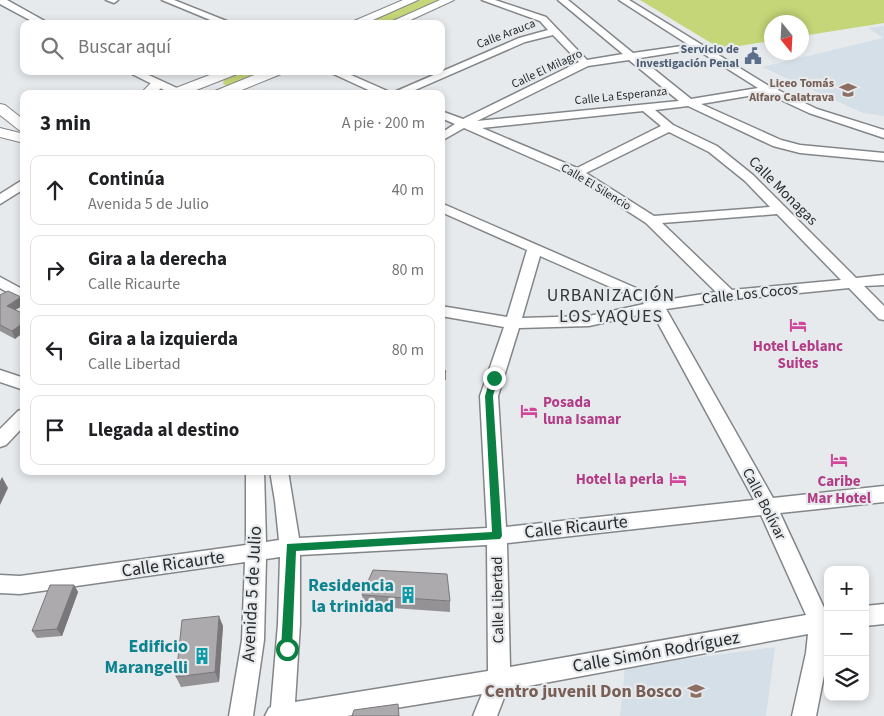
<!DOCTYPE html>
<html lang="es">
<head>
<meta charset="utf-8">
<style>
	:root { --surface:#fff; --page:#f6f6f6; --text:#202124; --muted:#757577; --line:#e0e0e0 }
	body { margin:0; font-family:"Source Sans 3",sans-serif; background:var(--page); color:var(--text) }
	.controls { position:absolute; right:15px; bottom:15px; display:grid; overflow:hidden; border-radius:10px; box-shadow:0 2px 8px #0003 }
	.controls button { width:45px; height:45px; display:grid; place-items:center; padding:0; border:0; border-bottom:1px solid var(--line); background:var(--surface); color:var(--text); font:25px sans-serif }
	.compass { position:absolute; left:764px; top:15px; width:45px; height:45px; border-radius:50%; background:var(--surface); box-shadow:0 2px 8px #0003; rotate:162deg }
	.stop { position:absolute; width:15px; height:15px; margin:-11px; border:4px solid #0b8043; border-radius:50%; background:#fff }
	.stop.end { background:#0b8043; border-color:#fff; box-shadow:0 1px 5px #0008 }
	.list { margin:0; padding:0; list-style:none }
	h2 { display:flex; justify-content:space-between; align-items:center; height:65px; margin:0; padding:0 20px; font-size:21px }
	h2 small { font-size:16px; font-weight:400; color:var(--muted) }
	.list li { display:grid; grid-template-columns:32px 1fr auto; gap:15px; align-items:center; box-sizing:border-box; height:70px; margin:0 10px 10px; padding:0 10px; border:1px solid var(--line); border-radius:10px }
	.list b { display:block; font-size:19px; white-space:nowrap }
	.list p { margin:0; font-size:16px; white-space:nowrap; color:var(--muted) }
	.list em { font-size:16px; font-style:normal; color:var(--muted) }
	.icon { flex:none; width:28px; height:28px; fill:none; stroke:currentColor; stroke-width:2; stroke-linecap:round; stroke-linejoin:round }
	.map { position:relative; flex:none; width:884px; height:716px; overflow:hidden }
	.search { position:absolute; background:var(--surface); box-shadow:0 2px 8px #0003; left:20px; top:20px; width:425px; height:55px; display:flex; align-items:center; gap:12px; box-sizing:border-box; padding:0 18px; border-radius:10px; color:var(--muted); font-size:19px }
	.panel { position:absolute; background:var(--surface); box-shadow:0 2px 8px #0003; left:20px; top:90px; width:425px; height:385px; border-radius:10px }
	.map>svg:first-child { display:block }
</style>
</head>
<body>
<div class="map">
<svg width="884" height="716" viewBox="0 0 884 716">
	<rect width="100%" height="100%" fill="#e7eaed"/>
	<g fill="#d5dfe7">
		<path d="M884,26V116L863,113L762,67L883,38L868,28Z"/>
		<path d="M775,647L766,716H620L625,667Z"/>
	</g>
	<g fill="#c5d678">
		<path d="M419,0H441L385,24H359Z"/>
		<path d="M640,0H884V23L802,36V22H772L771,41L721,49Z"/>
		<path d="M245,71H272L227,86L223,84L224,80Z"/>
	</g>
	<g fill="none" stroke-linecap="round" stroke-linejoin="round">
		<g stroke="#838689" stroke-width="3">
			<g id="minor">
				<path d="M0,0H7L50,24H37L0,4Z"/>
				<path d="M106,0H118L114,3Z"/>
				<path d="M162,0H174L234,24H220Z"/>
				<path d="M482,0H495L546,17L587,60L623,54L558,0H568L633,53L689,45L619,0H629L769,86H778L779,88L778,90L817,109L884,130V138L809,113L766,93L701,104L781,140L800,145L884,153V161L800,153L773,146L688,106L655,110L673,125L717,146L753,175L856,278L884,275V285L864,286L884,306V320L879,319L849,288L728,300L666,309L773,498L884,486V502L780,513L826,612L828,611V655L816,716H792L806,653L808,634L507,690L497,716H473L482,694L347,716H265L269,708L271,707L278,624L280,557L266,559L264,640L253,716H229L242,640L245,562L20,594L0,593V575L20,576L246,545V471H264L266,542L279,540L275,501L270,471H288L299,538L487,528L480,396L504,327L441,316V306L507,317L527,250L441,212V203L652,295L659,301L716,292L646,223L573,176L464,128L441,141V133L455,124L441,118V111L463,119L579,62L553,35L525,42L406,94H377L327,71H342L392,93L519,38L548,30L540,21ZM696,49L758,88L691,99L640,58ZM629,60L679,101L477,121L588,66ZM643,111L661,126L577,168L482,128ZM669,132L709,152L745,181L770,207L654,216L586,173ZM777,214L841,280L732,290L662,223ZM540,256L642,301L644,304L589,316L522,318ZM652,312L754,500L506,527L498,396L519,328L589,326ZM761,515L806,615L510,667L507,543ZM487,545L488,671L295,702L300,624V555Z"/>
				<path d="M126,71H140L190,94H174L166,91Z"/>
				<path d="M24,179V189L0,204V194Z"/>
				<path d="M0,277L24,290V302L0,288Z"/>
				<path d="M0,370L24,378V390L0,382Z"/>
				<path d="M24,409V426L6,445L0,447V429L18,411Z"/>
				<path d="M884,604V624L865,626V606Z"/>
			</g>
		</g>
		<g stroke="#838689" stroke-width="2">
			<g id="major">
				<path d="M403,0H418L364,24H347Z"/>
				<path d="M440,0H454L402,24H386Z"/>
				<path d="M220,71H238L237,74L186,94H166L168,91Z"/>
				<path d="M264,71H282L281,74L232,94H213L215,91Z"/>
				<path d="M158,80L165,84L155,94H140L153,81Z"/>
				<path d="M0,104L5,105L24,120V131L19,130L0,115Z"/>
				<path d="M0,128L24,134V143L0,137Z"/>
			</g>
		</g>
		<use href="#minor" fill="#fff" fill-rule="evenodd"/>
		<use href="#major" fill="#fff" fill-rule="evenodd"/>
	</g>
	<g fill="#959295">
		<path d="M0,295L16,310L15,339L0,331Z"/>
		<path d="M441,363L446,372V380H441Z"/>
		<path d="M74,585L78,592L62,636L37,638L32,631Z"/>
		<path d="M362,595L450,601V612L364,606Z"/>
		<path d="M223,626L219,682L181,687L176,677Z"/>
	</g>
	<g fill="#797779">
		<path d="M21,297L24,305L10,313L7,306Z"/>
		<path d="M24,322V332L15,339L12,331Z"/>
		<path d="M2,477L8,488L0,505V481Z"/>
		<path d="M74,585L78,592L62,636L57,629Z"/>
		<path d="M219,616L223,626L219,682L215,672Z"/>
	</g>
	<g fill="#adaaad" stroke="#797779">
		<path d="M8,291L21,297L7,306L24,314V322L12,331L0,325V295Z"/>
		<path d="M441,363L446,372L441,373Z"/>
		<path d="M373,570L447,574L450,601L362,595Z"/>
		<path d="M50,585H74L57,629L32,631Z"/>
		<path d="M219,616L215,672L176,677L182,620Z"/>
		<path d="M398,704L399,716H352L354,710Z"/>
	</g>
	<path fill="#0b8043" d="M491,376H497L498,378L493,396L502,536L500,539L296,551L292,649L291,652L287,654L283,652L281,649L287,544L492,532L485,396Z"/>
	<defs>
		<g id="civic-bare" transform="scale(1.35)"><path d="M-.6-6.5H3V-4.5H.6V-3L4-1V1h2V6H-6V1h2V-1L-.6-3ZM-1.2 2.5V6h2.4V2.5Z" fill="#5c6f8a" stroke="#e7eaed" stroke-width="2.5" paint-order="stroke"/></g>
		<g id="school-bare" transform="scale(1.35)"><path d="M0-5L7-2L0 1L-7-2ZM-4 1L0 2.5L4 1V4Q0 6-4 4Z" fill="#8d6e63" stroke="#e7eaed" stroke-width="2.5" paint-order="stroke"/></g>
		<g id="hotel-bare" transform="scale(1.35)"><path d="M-6-4.5h1.5V1H6V5H4.5V3h-9V5H-6ZM-4 0a1.8 1.8 0 1 1 3.6 0ZM.5 0V-2.5h3Q6-2.5 6 0Z" fill="#d1479c" stroke="#e7eaed" stroke-width="2.5" paint-order="stroke"/></g>
		<g id="building-bare" transform="scale(1.35)"><path d="M-4-6H4V6H1V3H-1V6H-4ZM-2.5-4.3h1.7v1.8h-1.7ZM.8-4.3h1.7v1.8H.8ZM-2.5-1h1.7V.8h-1.7ZM.8-1h1.7V.8H.8Z" fill="#0f9aa8" stroke="#e7eaed" stroke-width="2.5" paint-order="stroke"/></g>
	</defs>
	<g fill-rule="evenodd">
		<use href="#civic-bare" x="753" y="56"/>
		<use href="#school-bare" x="848" y="90"/>
		<use href="#hotel-bare" x="798" y="325"/>
		<use href="#hotel-bare" x="529" y="411"/>
		<use href="#hotel-bare" x="839" y="460"/>
		<use href="#hotel-bare" x="678" y="479"/>
		<use href="#building-bare" x="408" y="595"/>
		<use href="#building-bare" x="202" y="656"/>
		<use href="#school-bare" x="696" y="691"/>
	</g>
	<g text-anchor="middle" dominant-baseline="central" stroke-width="4.5" stroke-linejoin="round" paint-order="stroke">
		<g font-size="12" fill="#282a2b" stroke="#e7eaed">
			<text transform="translate(506 34) rotate(-21)">Calle Arauca</text>
			<text transform="translate(547 69) rotate(-25)">Calle El Milagro</text>
			<text transform="translate(621 96) rotate(-6)">Calle La Esperanza</text>
			<text transform="translate(596 187) rotate(31)">Calle El Silencio</text>
		</g>
		<g font-size="12" font-weight="bold" fill="#4e5e75" stroke="#e7eaed" text-anchor="end">
			<text x="739" y="49">Servicio de<tspan x="739" dy="14">Investigación Penal</tspan></text>
		</g>
		<g font-size="12" font-weight="bold" fill="#785e54" stroke="#e7eaed" text-anchor="end">
			<text x="834" y="83">Liceo Tomás<tspan x="834" dy="14">Alfaro Calatrava</tspan></text>
		</g>
		<g font-size="15" fill="#282a2b" stroke="#e7eaed">
			<text transform="translate(783 191) rotate(45)">Calle Monagas</text>
			<text transform="translate(750 294) rotate(-6)">Calle Los Cocos</text>
			<text transform="translate(764 504) rotate(63)">Calle Bolívar</text>
			<text transform="translate(498 600) rotate(-91)">Calle Libertad</text>
		</g>
		<g font-size="15" font-weight="bold" fill="#b23c85" stroke="#e7eaed">
			<text x="798" y="346">Hotel Leblanc<tspan x="798" dy="17">Suites</tspan></text>
			<text x="543" y="402" text-anchor="start">Posada<tspan x="543" dy="17">luna Isamar</tspan></text>
			<text x="664" y="479" text-anchor="end">Hotel la perla</text>
			<text x="839" y="481">Caribe<tspan x="839" dy="17">Mar Hotel</tspan></text>
		</g>
		<g font-size="18" letter-spacing="1" fill="#323537" stroke="#e7eaed">
			<text x="611" y="295">URBANIZACIÓN<tspan x="611" dy="21">LOS YAQUES</tspan></text>
		</g>
		<g font-size="18" fill="#282a2b" stroke="#e7eaed">
			<text transform="translate(576 527) rotate(-6)">Calle Ricaurte</text>
			<text transform="translate(173 564) rotate(-8)">Calle Ricaurte</text>
			<text transform="translate(252 594) rotate(-87)">Avenida 5 de Julio</text>
			<text transform="translate(656 652) rotate(-10)">Calle Simón Rodríguez</text>
		</g>
		<g font-size="18" font-weight="bold" fill="#0d838f" stroke="#e7eaed" text-anchor="end">
			<text x="394" y="585">Residencia<tspan x="394" dy="21">la trinidad</tspan></text>
			<text x="188" y="646">Edificio<tspan x="188" dy="21">Marangelli</tspan></text>
		</g>
		<g font-size="18" font-weight="bold" fill="#785e54" stroke="#e7eaed" text-anchor="end">
			<text x="682" y="691">Centro juvenil Don Bosco</text>
		</g>
	</g>
</svg>
<div class="controls">
<button>+</button>
<button>−</button>
<button><svg class="icon" aria-label="layers" viewBox="0 0 24 24"><path d="M12 4l9 5-9 5-9-5zM3 14l9 5 9-5"/></svg></button>
</div>
<svg class="compass" viewBox="-18 -18 36 36"><path d="M0-13l5 13h-10z" fill="#e53935"/><path d="M0 13l5-13h-10z" fill="#757577"/></svg>
<div class="stop" style="left:287px;top:649px"></div>
<div class="stop end" style="left:494px;top:378px"></div>
<div class="search"><svg class="icon" aria-label="search" viewBox="0 0 24 24"><circle cx="10" cy="10" r="6"/><path d="M15 15l6 6"/></svg>Buscar aquí</div>
<section class="panel">
<h2>3 min<small>A pie · 200 m</small></h2>
<ul class="list">
<li><svg class="icon" aria-label="ahead" viewBox="0 0 24 24"><path d="M12 20V5M6 11l6-6 6 6"/></svg><div><b>Continúa</b><p>Avenida 5 de Julio</p></div><em>40 m</em></li>
<li><svg class="icon" aria-label="right" viewBox="0 0 24 24"><path d="M7 20v-9h11M14 6l5 5-5 5"/></svg><div><b>Gira a la derecha</b><p>Calle Ricaurte</p></div><em>80 m</em></li>
<li><svg class="icon" aria-label="left" viewBox="0 0 24 24"><path d="M17 20v-9H6M10 6l-5 5 5 5"/></svg><div><b>Gira a la izquierda</b><p>Calle Libertad</p></div><em>80 m</em></li>
<li><svg class="icon" aria-label="arrive" viewBox="0 0 24 24"><path d="M6 21V4h12l-3 4 3 4H6"/></svg><div><b>Llegada al destino</b></div></li>
</ul>
</section>
</div>
</body>
</html>
